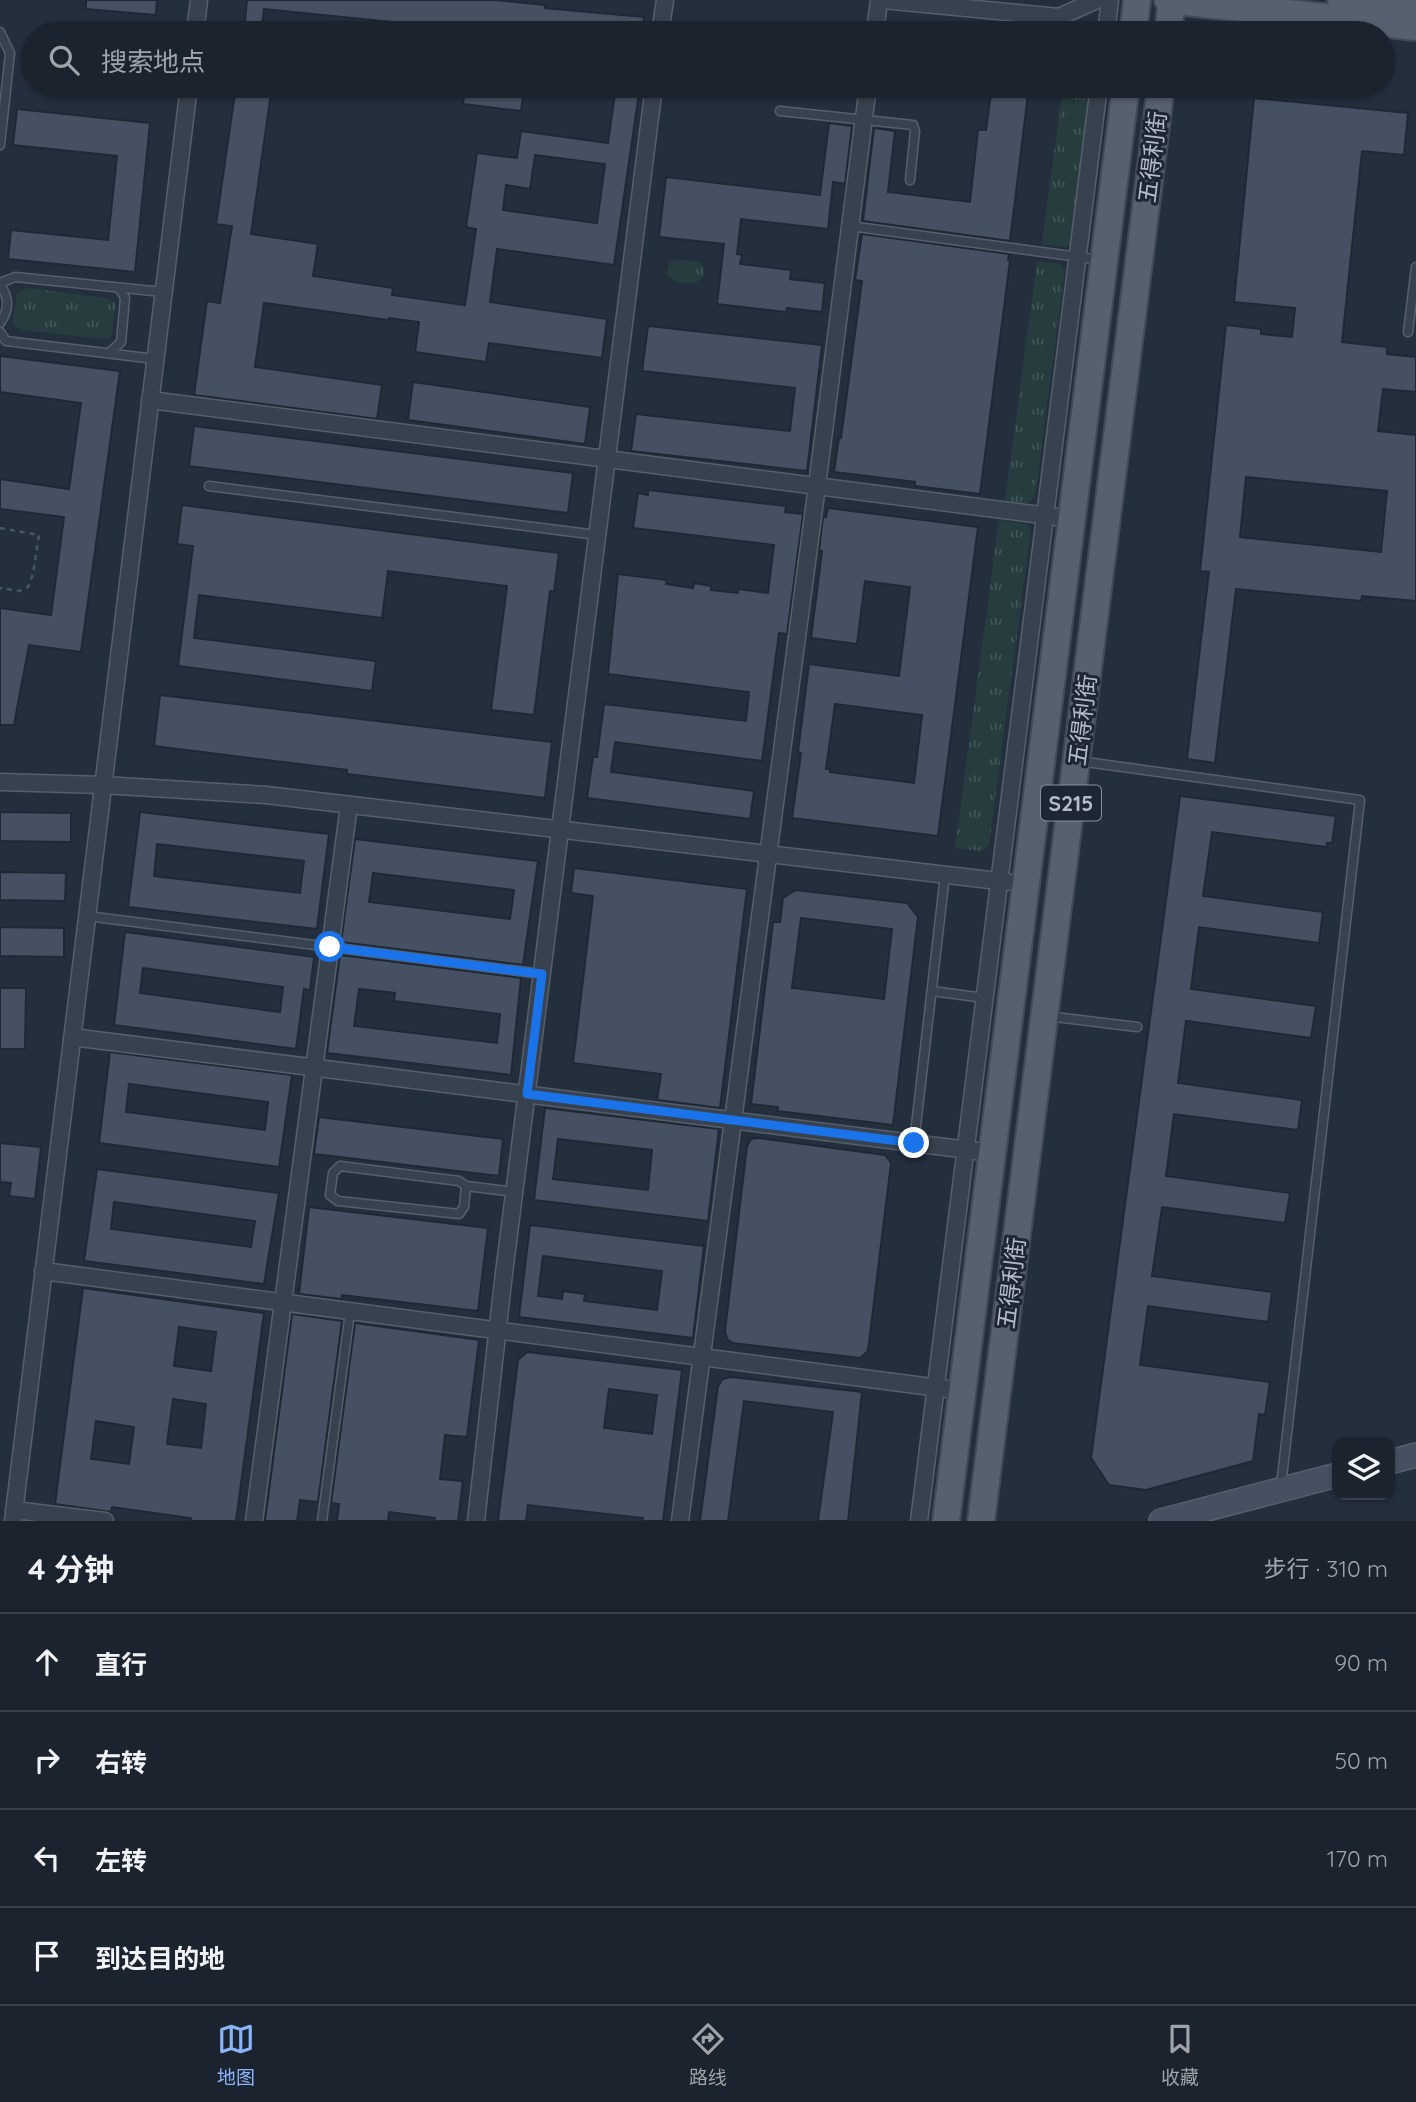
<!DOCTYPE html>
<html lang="zh">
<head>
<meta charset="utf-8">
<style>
	:root { --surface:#1b232e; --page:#242b36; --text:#f1f3f6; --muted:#a0a4aa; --line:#39404a; --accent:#8ab4f8 }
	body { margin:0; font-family:Quicksand,"Noto Sans SC",sans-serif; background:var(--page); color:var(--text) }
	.controls { position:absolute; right:21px; bottom:21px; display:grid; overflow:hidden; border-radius:14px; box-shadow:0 2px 5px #0004 }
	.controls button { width:63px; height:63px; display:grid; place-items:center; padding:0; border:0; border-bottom:2px solid var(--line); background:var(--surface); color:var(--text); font:35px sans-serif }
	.stop { position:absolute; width:21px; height:21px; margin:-16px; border:5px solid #1a73e8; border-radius:50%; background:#fff }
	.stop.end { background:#1a73e8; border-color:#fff; box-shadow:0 2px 7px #0008 }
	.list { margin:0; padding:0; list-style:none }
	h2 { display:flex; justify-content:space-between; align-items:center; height:91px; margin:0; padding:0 28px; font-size:30px }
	h2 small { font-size:23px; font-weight:400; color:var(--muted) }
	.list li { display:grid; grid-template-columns:46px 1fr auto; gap:21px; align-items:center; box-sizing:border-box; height:98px; padding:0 28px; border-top:2px solid var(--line) }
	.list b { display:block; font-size:26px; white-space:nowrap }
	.list em { font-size:23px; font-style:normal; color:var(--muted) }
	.icon { flex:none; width:38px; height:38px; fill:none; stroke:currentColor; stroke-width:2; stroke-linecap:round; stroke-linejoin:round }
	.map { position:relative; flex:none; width:1416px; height:1521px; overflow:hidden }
	.search { position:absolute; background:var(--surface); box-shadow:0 2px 5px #0004; left:21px; right:21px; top:21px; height:77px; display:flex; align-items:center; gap:18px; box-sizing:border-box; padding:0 24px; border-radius:38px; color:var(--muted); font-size:26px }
	.sheet { height:483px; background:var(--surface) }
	nav { display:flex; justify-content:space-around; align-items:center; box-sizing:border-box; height:98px; border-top:2px solid var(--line); background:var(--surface); font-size:19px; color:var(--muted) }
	nav a { display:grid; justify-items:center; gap:4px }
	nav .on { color:var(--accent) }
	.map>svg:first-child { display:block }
</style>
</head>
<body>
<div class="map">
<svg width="1416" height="1521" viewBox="0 0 1416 1521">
	<defs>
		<pattern id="grass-tufts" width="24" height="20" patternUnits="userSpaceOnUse" patternTransform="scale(1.75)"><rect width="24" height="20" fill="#263c3f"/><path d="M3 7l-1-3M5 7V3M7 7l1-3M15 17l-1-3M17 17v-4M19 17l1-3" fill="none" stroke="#435659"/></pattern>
	</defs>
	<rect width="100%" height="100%" fill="#242f3e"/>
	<g fill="url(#grass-tufts)">
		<path d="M1063,86H1092L1071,243L1066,247L1042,244Z"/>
		<path d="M678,260L697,261L703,265L704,276C695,288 676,285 667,274L670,262Z"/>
		<path d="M1037,261L1061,264L1065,270L1035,497L1028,503L1005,501Z"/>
		<path d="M28,288L106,298L114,302L116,307L112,335L110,338L101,339L23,330L15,326L13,321L17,293Z"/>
		<path d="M999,520L1027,524L1031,530L989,845L982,851L955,848Z"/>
	</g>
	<g fill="#455162" stroke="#1f2835" stroke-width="2" fill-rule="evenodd">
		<path d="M86,0H157L156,15L86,9Z"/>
		<path d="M247,0H495L545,5V8L644,17L642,33L543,26L542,33H450L451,28L264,9L261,33H244Z"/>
		<path d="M236,86H272L251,234L318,244L313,276L393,288L392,295L465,305L476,229L466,227L477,153L517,158L521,131L608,143L616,86H640L614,265L497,249L490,302L607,319L602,358L489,343L486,362L415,352L419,322L389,318L388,320L264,303L255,367L382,385L377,419L194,395L207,301L220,303L232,226L216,224ZM535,155L605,164L597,223L503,210L506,185L530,189Z"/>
		<path d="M465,86H495L494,92L523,95L521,111L463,104Z"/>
		<path d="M992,86H1029L1010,241L863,221L874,128L895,131L888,192L970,202L978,130H986Z"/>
		<path d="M1254,98L1408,113L1404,155L1362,151L1342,342L1387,347V354L1416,357V392L1383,389L1378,431L1416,435V601L1362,596L1361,601L1236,589L1215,763L1187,759L1209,572L1200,571L1226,325L1261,329V334L1292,337L1295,308L1234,302ZM1246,477L1387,491L1381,552L1240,537Z"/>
		<path d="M17,109L150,123L135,272L8,259L11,230L108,240L117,156L13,145Z"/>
		<path d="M829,123L852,126L845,184L833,182L828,229L741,219L737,254L742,255L740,264L791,270L790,279L825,283L822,312L787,308L786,312L717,304L724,244L659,237L666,177L820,195Z"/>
		<path d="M862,234L1009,254L1008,260L1010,261L980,494L915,486V482L834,472L839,437L841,438L862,281L855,280Z"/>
		<path d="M648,326L822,345L807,471L631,451L636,414L790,431L795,388L642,371Z"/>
		<path d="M0,356L120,371L81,652L29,645L14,725H0V608L51,615L64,517L0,509V479L69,489L81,403L0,392Z"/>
		<path d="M413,382L590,407L585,444L408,420Z"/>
		<path d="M194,426L573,473L568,513L189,466Z"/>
		<path d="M648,490L786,506L785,512L803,514L787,634L779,633L762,761L615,742L611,772L754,791L750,819L587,798L593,757H597L604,704L746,721L749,692L608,674L618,574L667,580L666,584L693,588L694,583L711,586V590L738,593V589L768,593L774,545L633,528L638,493L648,495Z"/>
		<path d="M182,505L559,553L554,592L550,591L534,715L491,710L507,586L388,571L382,618L199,595L194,638L376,661L372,691L178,666L193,546L177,544Z"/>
		<path d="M828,508L978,527L938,836L792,818L801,753L798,752L809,664L899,676L910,587L865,581L857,644L811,638L822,551H819L823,517H826ZM835,704L922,715L914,783L830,772V769H826Z"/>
		<path d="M160,695L552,742L545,798L347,774V770L154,746Z"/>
		<path d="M1180,796L1336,816L1332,843H1327L1326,847L1212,832L1203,896L1323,912L1319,943L1199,927L1191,989L1316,1006L1311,1038L1186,1021L1178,1083L1302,1100L1298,1130L1174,1114L1166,1176L1290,1193L1285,1223L1162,1207L1152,1276L1272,1292L1268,1322L1148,1306L1140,1365L1270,1382L1265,1415L1259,1414L1253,1461L1146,1490L1109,1485L1091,1458Z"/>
		<path d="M0,812L71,813V842L0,841Z"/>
		<path d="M140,812L329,834L317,929L128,907ZM157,844L304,861L300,893L154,876Z"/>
		<path d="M355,839L538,861L523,965L341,942ZM373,873L514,890L510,919L369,902Z"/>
		<path d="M574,868L747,889L720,1108L657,1100L661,1074L573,1063L593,896L571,893Z"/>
		<path d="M0,872L66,873L65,901L0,900Z"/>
		<path d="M796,890L907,903L918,917L893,1125L777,1111L778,1107L751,1104L773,922H780L783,898ZM801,918L892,929L884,999L792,988Z"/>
		<path d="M0,927L64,928V957L0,956Z"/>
		<path d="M125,932L314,957L310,990L304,989L296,1049L114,1025ZM143,968L283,987L280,1012L140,993Z"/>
		<path d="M340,955L521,978L511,1075L327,1053ZM359,989L395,993L394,1001L500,1014L497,1043L354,1026Z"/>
		<path d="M0,988H26L25,1049H0Z"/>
		<path d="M110,1052L292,1075L279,1167L99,1143ZM129,1084L268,1102L265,1130L126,1112Z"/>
		<path d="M545,1108L719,1129L708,1221L534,1200ZM558,1139L652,1150L648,1190L553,1179Z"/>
		<path d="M319,1117L503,1139L499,1176L314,1154Z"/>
		<path d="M758,1138L885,1155L891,1163L868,1351L860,1358L733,1343L727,1339L725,1331L747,1146L751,1139Z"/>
		<path d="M0,1143L41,1147L35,1199L9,1196L11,1183L0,1182Z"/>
		<path d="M97,1169L279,1193L264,1284L84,1261ZM114,1202L255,1221L251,1247L111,1229Z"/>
		<path d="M309,1207L488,1228L478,1311L342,1295V1299L299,1294Z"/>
		<path d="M530,1225L704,1246L693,1338L519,1317ZM543,1256L662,1271L657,1310L584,1301L585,1294L563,1291L562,1299L538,1296Z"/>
		<path d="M83,1288L264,1313L236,1521H191V1518L112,1507L111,1512L55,1504ZM179,1327L216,1332L211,1371L174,1366ZM173,1399L206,1404L201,1448L167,1444ZM96,1421L134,1427L129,1464L91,1459Z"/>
		<path d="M292,1314L342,1321L318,1502L300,1500L297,1521H265Z"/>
		<path d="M355,1323L479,1340L467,1437L445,1435L440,1479L463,1481L458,1521H435V1518L389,1512L388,1521H337L339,1504L331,1503Z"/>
		<path d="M527,1352L682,1370L663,1521H642L643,1518L528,1505L526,1521H498L518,1360ZM609,1389L657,1395L652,1434L604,1428Z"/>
		<path d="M732,1377L862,1392L848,1521H818L833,1412L744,1401L728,1521H700L718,1386L723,1379Z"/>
	</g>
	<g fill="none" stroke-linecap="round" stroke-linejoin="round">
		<g stroke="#565f6c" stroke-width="11">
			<g id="lane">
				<path d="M0,32L10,53L0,145"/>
				<path d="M780,111L913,125L915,131L910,180"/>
				<path d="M850,226L1101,260"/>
				<path d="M0,283L15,277L163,292"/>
				<path d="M0,285C10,298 9,310 0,323"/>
				<path d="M0,332L6,341L155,359"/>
				<path d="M1408,332L1416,267"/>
				<path d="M109,353L121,342L125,298L119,288"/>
				<path d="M209,486L597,535"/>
				<path d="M1079,761L1360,800L1281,1486"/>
				<path d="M87,916L542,974"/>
				<path d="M932,991L984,998"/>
				<path d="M1047,1016L1137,1027"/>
				<path d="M914,1143L945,875"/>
				<path d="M466,1186L464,1207L459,1214L338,1201L330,1195L333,1173L340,1166L459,1181L466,1186L515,1192"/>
				<path d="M322,1521L350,1312"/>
			</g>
		</g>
		<g stroke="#565f6c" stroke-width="19">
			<g id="street">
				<path d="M883,0L1059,17L1097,0"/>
				<path d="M195,33L199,0"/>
				<path d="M660,33L665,0"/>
				<path d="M875,33L879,0"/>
				<path d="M1106,33L1110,0"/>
				<path d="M150,400L1072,519"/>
				<path d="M0,782L103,785L266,795L1007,882"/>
				<path d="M72,1037L992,1153"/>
				<path d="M43,1271L962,1391"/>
				<path d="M14,1510L105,1521"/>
				<path d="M13,1521L189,86"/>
				<path d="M254,1521L349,805"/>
				<path d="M476,1521L504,1273L654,86"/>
				<path d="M680,1521L817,486L868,86"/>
				<path d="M919,1521L1099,86"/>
			</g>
		</g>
		<g stroke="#565f6c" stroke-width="26">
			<g id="secondary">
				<path d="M1390,1462L1416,1455"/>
				<path d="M1161,1521L1337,1475"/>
			</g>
		</g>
		<g stroke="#414a57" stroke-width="30">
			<g id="primary">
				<path d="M1168,0L1416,27"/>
				<path d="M1341,0L1416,8"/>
				<path d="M1133,33L1137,0"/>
				<path d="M1168,33L1172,0"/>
				<path d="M946,1521L1126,86"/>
				<path d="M981,1521L1161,86"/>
			</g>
		</g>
		<path stroke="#44595c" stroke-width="2.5" stroke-dasharray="5 5" stroke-linecap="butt" d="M0,528L39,535L33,574L28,587L19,591L0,588"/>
		<use href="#lane" stroke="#38414e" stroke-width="8"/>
		<use href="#street" stroke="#38414e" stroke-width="16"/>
		<use href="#secondary" stroke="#465061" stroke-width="23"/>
		<use href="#primary" stroke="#56606e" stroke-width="26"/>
	</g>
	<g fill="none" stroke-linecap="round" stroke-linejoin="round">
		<path stroke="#1a73e8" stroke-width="9" d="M330,947L542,974L527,1094L914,1143"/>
	</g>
	<g text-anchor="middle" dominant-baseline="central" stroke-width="6" stroke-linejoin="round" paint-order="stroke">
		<rect fill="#1d2633" stroke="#878f9c" stroke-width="2" x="1041" y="785.5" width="60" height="35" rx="5"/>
		<g font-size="21" font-weight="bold" fill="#b4bcc9">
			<text x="1071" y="803">S215</text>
		</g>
		<g font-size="23" fill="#b4bcc9" stroke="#1d2633">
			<text transform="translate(1152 157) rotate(-83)">五得利街</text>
			<text transform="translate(1082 720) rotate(-83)">五得利街</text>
			<text transform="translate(1011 1283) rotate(-83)">五得利街</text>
		</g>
	</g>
</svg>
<div class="controls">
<button><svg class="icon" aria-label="layers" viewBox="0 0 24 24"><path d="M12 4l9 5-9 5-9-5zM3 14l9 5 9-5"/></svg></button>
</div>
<div class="stop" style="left:330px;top:947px"></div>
<div class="stop end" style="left:914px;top:1143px"></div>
<div class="search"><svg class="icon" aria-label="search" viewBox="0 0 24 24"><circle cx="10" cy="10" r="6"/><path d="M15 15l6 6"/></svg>搜索地点</div>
</div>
<section class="sheet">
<h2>4 分钟<small>步行 · 310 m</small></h2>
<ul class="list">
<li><svg class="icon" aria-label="ahead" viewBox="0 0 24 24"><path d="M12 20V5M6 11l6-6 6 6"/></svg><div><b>直行</b></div><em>90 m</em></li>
<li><svg class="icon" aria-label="right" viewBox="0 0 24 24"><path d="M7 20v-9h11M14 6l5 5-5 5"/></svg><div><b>右转</b></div><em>50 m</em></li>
<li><svg class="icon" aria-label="left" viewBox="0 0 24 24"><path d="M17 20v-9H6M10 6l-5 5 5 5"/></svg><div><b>左转</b></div><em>170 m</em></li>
<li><svg class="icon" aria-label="arrive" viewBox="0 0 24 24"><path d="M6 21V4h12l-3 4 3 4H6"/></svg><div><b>到达目的地</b></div></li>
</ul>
</section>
<nav>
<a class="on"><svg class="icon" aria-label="map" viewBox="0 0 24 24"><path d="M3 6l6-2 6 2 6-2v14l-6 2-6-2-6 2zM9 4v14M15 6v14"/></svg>地图</a>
<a><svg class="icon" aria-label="directions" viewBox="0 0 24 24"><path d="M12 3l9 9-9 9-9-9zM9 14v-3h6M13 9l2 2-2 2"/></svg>路线</a>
<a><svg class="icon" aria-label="saved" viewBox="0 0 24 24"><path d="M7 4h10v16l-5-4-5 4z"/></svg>收藏</a>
</nav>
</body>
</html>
